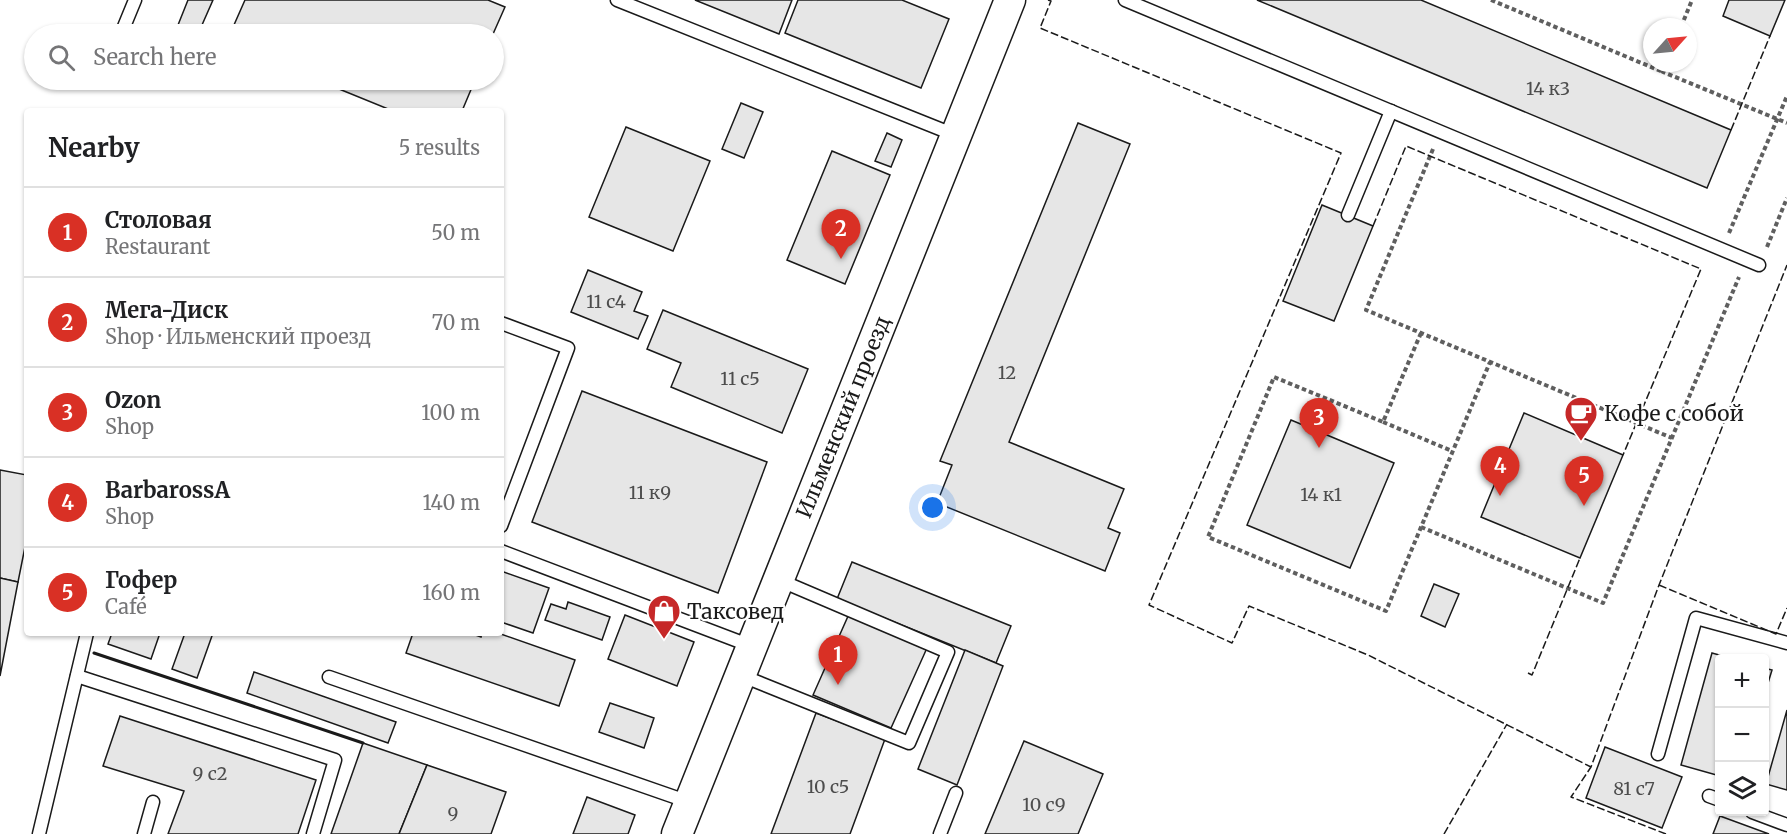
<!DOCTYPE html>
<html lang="en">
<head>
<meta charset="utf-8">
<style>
	:root { --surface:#fff; --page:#f2f2f2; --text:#202124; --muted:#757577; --line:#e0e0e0; --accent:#d93025 }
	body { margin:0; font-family:Merriweather,serif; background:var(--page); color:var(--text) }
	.controls { position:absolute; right:18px; bottom:18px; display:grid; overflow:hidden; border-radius:6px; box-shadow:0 2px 4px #0004 }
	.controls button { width:54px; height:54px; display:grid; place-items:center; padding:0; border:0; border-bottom:2px solid var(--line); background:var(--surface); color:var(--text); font:30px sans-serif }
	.compass { position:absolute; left:1643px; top:18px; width:54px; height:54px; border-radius:50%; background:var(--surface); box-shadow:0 2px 4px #0004; rotate:63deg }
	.you { position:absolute; left:933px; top:508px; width:21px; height:21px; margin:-15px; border:4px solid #fff; border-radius:50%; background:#1a73e8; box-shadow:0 0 0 9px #1a73e833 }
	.badge { display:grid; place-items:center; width:39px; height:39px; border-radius:50%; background:var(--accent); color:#fff; font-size:20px; font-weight:700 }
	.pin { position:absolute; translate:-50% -50px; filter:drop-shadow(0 2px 3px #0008) }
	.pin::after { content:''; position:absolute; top:32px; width:21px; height:18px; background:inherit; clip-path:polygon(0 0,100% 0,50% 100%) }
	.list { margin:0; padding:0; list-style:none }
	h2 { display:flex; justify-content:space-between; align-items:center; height:78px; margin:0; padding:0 24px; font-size:26px }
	h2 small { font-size:20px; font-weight:400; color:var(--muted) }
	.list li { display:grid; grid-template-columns:39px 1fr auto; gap:18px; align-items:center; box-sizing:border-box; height:90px; padding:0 24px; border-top:2px solid var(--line) }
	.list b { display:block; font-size:22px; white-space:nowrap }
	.list p { margin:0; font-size:20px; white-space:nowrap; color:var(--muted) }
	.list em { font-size:20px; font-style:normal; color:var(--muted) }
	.icon { flex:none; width:33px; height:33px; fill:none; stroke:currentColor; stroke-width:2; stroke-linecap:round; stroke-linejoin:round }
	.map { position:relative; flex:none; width:1787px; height:834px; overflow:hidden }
	.search { position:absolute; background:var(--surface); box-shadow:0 2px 4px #0004; left:24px; top:24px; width:480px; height:66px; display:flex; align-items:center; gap:15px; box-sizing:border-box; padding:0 21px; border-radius:33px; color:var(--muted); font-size:22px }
	.panel { position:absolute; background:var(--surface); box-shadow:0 2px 4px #0004; left:24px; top:108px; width:480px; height:528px; border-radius:6px }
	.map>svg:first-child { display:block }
</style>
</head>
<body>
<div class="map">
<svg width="1787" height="834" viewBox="0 0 1787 834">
	<rect width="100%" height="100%" fill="#fff"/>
	<g fill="#e6e6e6" stroke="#1a1a1a" stroke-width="1.5">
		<path d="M188,0H213L198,34H188L176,30Z"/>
		<path d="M245,0H488L505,7L493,34H230Z"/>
		<path d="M695,0H792L779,34Z"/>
		<path d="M798,0H902L949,19L921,88L785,33Z"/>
		<path d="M1257,0H1421L1731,130L1707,188Z"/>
		<path d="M1729,0H1785L1770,36L1723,16Z"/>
		<path d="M317,80H475L462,111H393Z"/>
		<path d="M741,103L763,112L744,158L722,149Z"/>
		<path d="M1078,123L1130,144L1009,442L1124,489L1108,528L1120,533L1105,571L937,503L952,465L940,461Z"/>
		<path d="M626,127L710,161L673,251L589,217Z"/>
		<path d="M887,133L902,140L891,167L875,161Z"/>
		<path d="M832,151L890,175L845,284L787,260Z"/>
		<path d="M1322,205L1373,226L1334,321L1283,301Z"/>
		<path d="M588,270L642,292L634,311L648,316L638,339L571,312Z"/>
		<path d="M663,310L808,369L782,433L671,387L681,363L647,349Z"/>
		<path d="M582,391L767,462L718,593L532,522Z"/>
		<path d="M1524,413L1623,455L1580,558L1481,517Z"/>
		<path d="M1291,420L1394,463L1350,568L1247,525Z"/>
		<path d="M0,470L27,475V537L18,582L0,578Z"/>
		<path d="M852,562L1011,626L996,663L837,599Z"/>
		<path d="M501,571L549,588L533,633L501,622Z"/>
		<path d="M0,578L18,582L0,676Z"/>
		<path d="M1434,584L1459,594L1445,627L1421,616Z"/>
		<path d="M568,602L610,617L602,640L545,620L551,604L566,609Z"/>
		<path d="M849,614L927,648L891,728L813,695Z"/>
		<path d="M625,615L694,642L677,686L608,659Z"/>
		<path d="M112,633H160L151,659L108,644Z"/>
		<path d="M185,633H213L197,678L172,669Z"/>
		<path d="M413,633H470L481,637L482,633H498L575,660L559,706L406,653Z"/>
		<path d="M965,650L1003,666L957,785L918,769Z"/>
		<path d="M1712,653L1730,658H1720V776L1681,765Z"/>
		<path d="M1764,668L1772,670L1764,696Z"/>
		<path d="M254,672L396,722L388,743L247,693Z"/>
		<path d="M610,703L654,718L644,748L599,732Z"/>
		<path d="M1787,710V790L1766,784Z"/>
		<path d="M816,713L885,739L850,834H771Z"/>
		<path d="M120,716L316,780L298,834H168L184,791L103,766Z"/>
		<path d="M1024,741L1103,774L1078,834H985Z"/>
		<path d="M363,743L427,765L399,834H331Z"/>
		<path d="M1605,747L1682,777L1662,828L1586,798Z"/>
		<path d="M427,765L506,792L491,834H399Z"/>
		<path d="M587,797L635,815L628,834H573Z"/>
		<path d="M1720,816L1769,834H1713Z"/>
	</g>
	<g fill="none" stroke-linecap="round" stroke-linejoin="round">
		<g stroke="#1a1a1a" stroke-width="15">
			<g id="service">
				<path d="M617,0L955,135"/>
				<path d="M1125,0L1759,265"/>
				<path d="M121,34L135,0"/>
				<path d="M1348,215L1391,111"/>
				<path d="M501,323L568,348L501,526"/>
				<path d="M501,551L751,646"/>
				<path d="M740,675L909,743L948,652L779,580"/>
				<path d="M77,676L335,760L313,834"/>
				<path d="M329,677L689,802"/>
				<path d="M1658,754L1696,618L1787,643"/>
				<path d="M1709,796L1720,800"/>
				<path d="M1752,812L1787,825"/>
				<path d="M39,834L87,633"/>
				<path d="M144,834L153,802"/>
				<path d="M940,834L956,793"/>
			</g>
		</g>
		<g stroke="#1a1a1a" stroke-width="33">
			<path id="tertiary" d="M677,834L1010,0"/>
		</g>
		<g stroke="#5f5f5f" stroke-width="4" stroke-dasharray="4.5 3" stroke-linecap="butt">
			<path d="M1491,0L1663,72"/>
			<path d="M1681,27L1692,0"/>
			<path d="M1666,63L1663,72L1787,123"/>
			<path d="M1433,149L1366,310L1672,438"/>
			<path d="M1729,233L1787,96"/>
			<path d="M1767,247L1787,198"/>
			<path d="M1421,333L1383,422L1274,377L1208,537L1386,611L1490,362"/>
			<path d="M1383,422L1452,451"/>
			<path d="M1421,527L1603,603L1739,277"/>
		</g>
		<use href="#service" stroke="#fff" stroke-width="12"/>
		<use href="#tertiary" stroke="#fff" stroke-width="30"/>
		<g stroke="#1a1a1a" stroke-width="1.5" stroke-dasharray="8 3" stroke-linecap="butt">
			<path d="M1048,0L1051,1L1040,28L1341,153L1149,605L1232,643L1249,606L1368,655L1591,767"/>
			<path d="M1731,130L1770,36"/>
			<path d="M1373,226L1406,146L1701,269L1623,455"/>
			<path d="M1659,585L1776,634L1787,608"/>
			<path d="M1528,673L1532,675L1580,558"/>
			<path d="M1444,834L1507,724"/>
			<path d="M1666,834L1571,797L1591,767L1659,585L1787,265"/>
		</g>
		<path stroke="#1a1a1a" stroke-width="3" d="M94,653L363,743"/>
	</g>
	<defs>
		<g id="cafe-pin" transform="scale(1.725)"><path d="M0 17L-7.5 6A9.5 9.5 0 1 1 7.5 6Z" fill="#c62828" stroke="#fff"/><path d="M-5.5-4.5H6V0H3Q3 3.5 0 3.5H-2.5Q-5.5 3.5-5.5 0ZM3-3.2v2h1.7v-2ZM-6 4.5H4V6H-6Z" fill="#fff"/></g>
		<g id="shop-pin" transform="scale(1.725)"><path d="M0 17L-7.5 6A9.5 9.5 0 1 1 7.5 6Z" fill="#c62828" stroke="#fff"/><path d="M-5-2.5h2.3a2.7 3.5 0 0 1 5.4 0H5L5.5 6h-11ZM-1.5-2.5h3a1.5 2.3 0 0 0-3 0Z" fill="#fff"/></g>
	</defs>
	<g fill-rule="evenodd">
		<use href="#cafe-pin" x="1581" y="413"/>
		<use href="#shop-pin" x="664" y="611"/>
	</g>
	<g text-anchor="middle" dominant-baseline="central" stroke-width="4.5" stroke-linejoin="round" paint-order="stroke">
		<g font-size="18" fill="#4d4d4d">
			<text x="1548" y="88">14 к3</text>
			<text x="606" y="301">11 с4</text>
			<text x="1007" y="372">12</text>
			<text x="740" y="378">11 с5</text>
			<text x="650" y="492">11 к9</text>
			<text x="1321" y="494">14 к1</text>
			<text x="210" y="773">9 с2</text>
			<text x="828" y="786">10 с5</text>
			<text x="1634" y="788">81 с7</text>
			<text x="1044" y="804">10 с9</text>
			<text x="453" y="813">9</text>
		</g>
		<g font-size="21" fill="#1a1a1a" stroke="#fff" text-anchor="start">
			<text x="1604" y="413">Кофе с собой</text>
			<text x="687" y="611">Таксовед</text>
		</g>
		<g font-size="21" fill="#1a1a1a" stroke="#fff">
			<text transform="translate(843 417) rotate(-68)">Ильменский проезд</text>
		</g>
	</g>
</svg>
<div class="controls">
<button>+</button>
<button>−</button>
<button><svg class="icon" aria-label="layers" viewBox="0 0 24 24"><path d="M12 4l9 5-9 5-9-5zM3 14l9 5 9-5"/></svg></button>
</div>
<svg class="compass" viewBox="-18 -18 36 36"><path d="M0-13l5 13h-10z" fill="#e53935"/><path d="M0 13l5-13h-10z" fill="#757577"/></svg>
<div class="you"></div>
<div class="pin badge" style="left:838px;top:685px">1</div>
<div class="pin badge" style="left:841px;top:259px">2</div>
<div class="pin badge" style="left:1319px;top:448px">3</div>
<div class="pin badge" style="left:1500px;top:496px">4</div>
<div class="pin badge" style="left:1584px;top:506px">5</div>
<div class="search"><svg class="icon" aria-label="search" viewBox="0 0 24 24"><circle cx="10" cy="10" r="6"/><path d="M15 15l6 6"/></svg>Search here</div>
<section class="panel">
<h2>Nearby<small>5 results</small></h2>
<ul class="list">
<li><span class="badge">1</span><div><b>Столовая</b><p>Restaurant</p></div><em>50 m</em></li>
<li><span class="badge">2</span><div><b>Мега-Диск</b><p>Shop · Ильменский проезд</p></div><em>70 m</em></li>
<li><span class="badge">3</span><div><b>Ozon</b><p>Shop</p></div><em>100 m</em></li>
<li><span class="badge">4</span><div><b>BarbarossA</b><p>Shop</p></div><em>140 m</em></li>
<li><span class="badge">5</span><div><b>Гофер</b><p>Café</p></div><em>160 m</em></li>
</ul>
</section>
</div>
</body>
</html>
